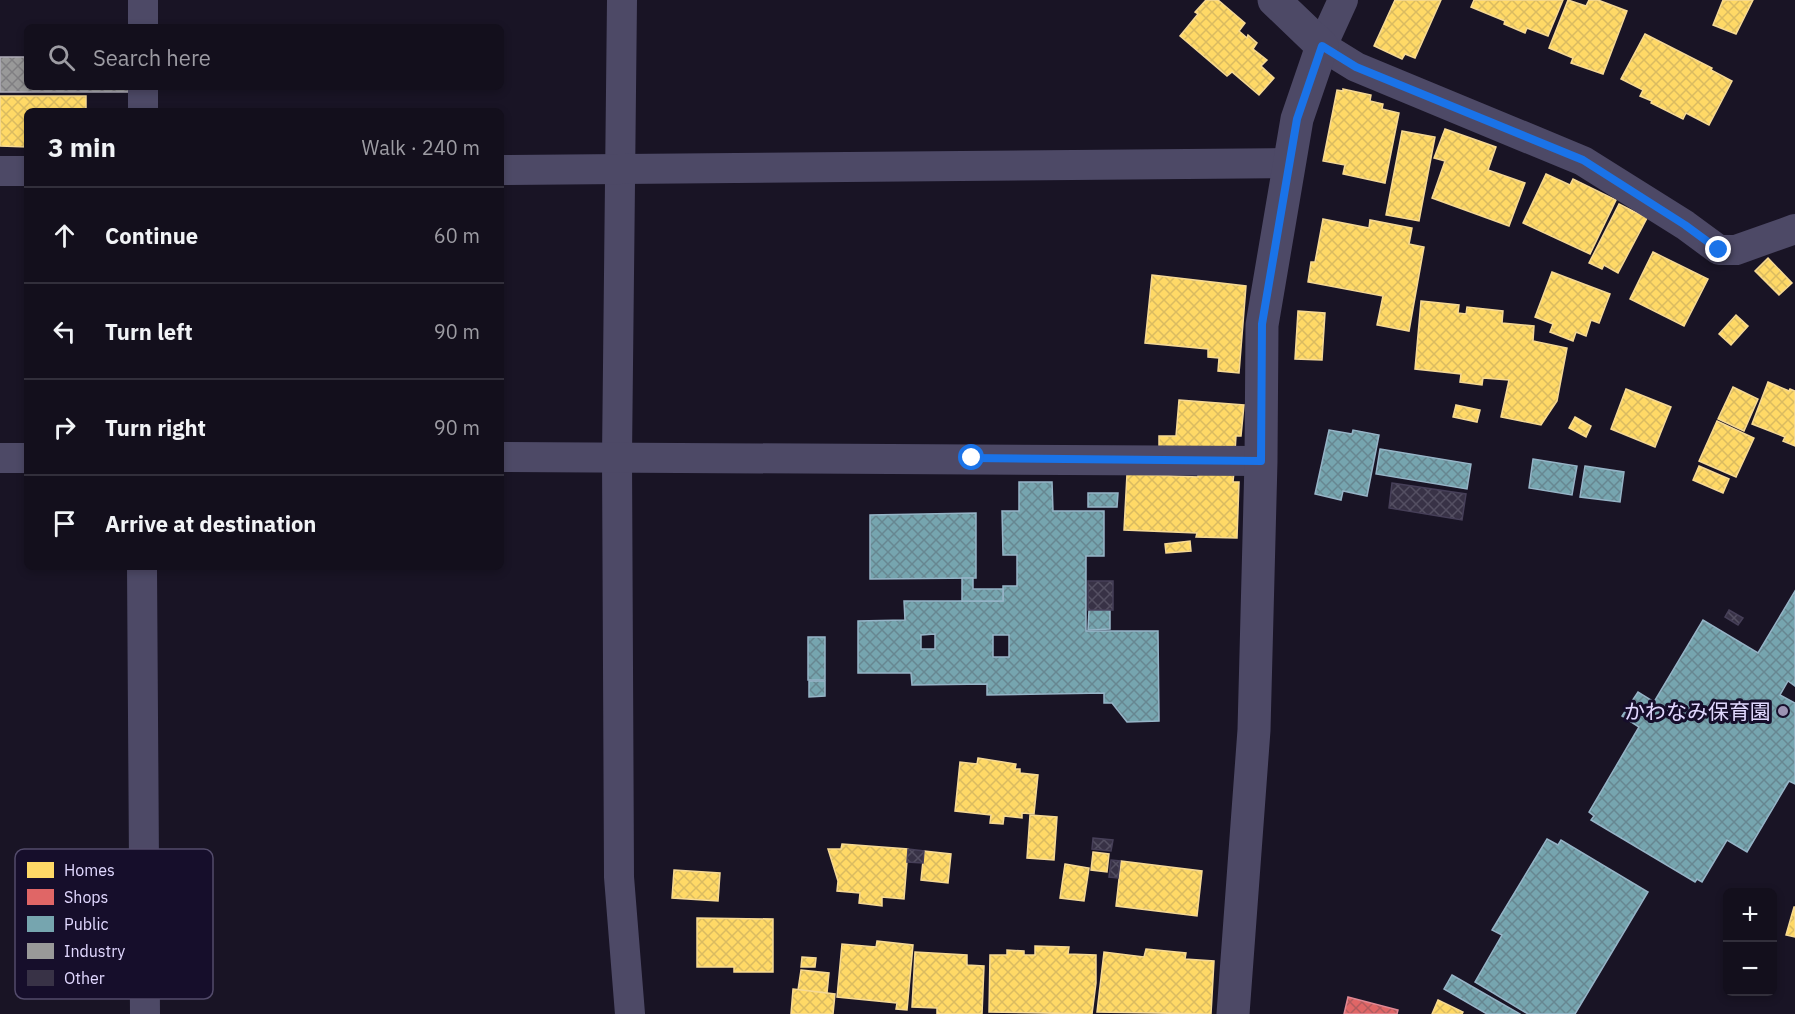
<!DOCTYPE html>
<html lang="en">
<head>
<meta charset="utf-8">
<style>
	:root { --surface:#130f1c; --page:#201d29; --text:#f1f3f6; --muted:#9d9ca3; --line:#322f3b }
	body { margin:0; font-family:"IBM Plex Sans","Noto Sans JP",sans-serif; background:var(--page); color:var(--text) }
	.controls { position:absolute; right:18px; bottom:18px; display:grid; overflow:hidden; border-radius:9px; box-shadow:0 3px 9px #0003 }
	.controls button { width:54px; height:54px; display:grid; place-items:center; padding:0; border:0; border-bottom:2px solid var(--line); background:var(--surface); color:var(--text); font:30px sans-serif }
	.stop { position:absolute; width:18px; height:18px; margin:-14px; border:4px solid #1a73e8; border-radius:50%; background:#fff }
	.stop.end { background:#1a73e8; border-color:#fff; box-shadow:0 2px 6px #0008 }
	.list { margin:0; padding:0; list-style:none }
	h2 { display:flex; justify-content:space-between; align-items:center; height:78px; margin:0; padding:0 24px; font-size:26px }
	h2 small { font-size:20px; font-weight:400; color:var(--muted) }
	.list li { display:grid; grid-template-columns:39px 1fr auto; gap:18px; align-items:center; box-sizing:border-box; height:96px; padding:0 24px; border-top:2px solid var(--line) }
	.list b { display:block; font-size:22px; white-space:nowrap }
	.list em { font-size:20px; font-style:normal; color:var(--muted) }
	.icon { flex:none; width:33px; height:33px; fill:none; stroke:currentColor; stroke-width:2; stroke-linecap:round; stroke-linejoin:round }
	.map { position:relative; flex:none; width:1795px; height:1014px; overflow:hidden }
	.search { position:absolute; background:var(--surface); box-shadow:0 3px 9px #0003; left:24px; top:24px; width:480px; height:66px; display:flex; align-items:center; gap:15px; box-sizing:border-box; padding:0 21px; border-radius:9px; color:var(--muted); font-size:22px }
	.panel { position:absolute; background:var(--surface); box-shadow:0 3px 9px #0003; left:24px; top:108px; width:480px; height:462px; border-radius:9px }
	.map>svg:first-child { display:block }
</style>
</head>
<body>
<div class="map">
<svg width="1795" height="1014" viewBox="0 0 1795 1014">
	<defs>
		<pattern id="homes-cross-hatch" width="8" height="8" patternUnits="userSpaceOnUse" patternTransform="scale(1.5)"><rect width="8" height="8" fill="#ffd966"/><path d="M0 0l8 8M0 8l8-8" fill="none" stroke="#dabb61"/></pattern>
		<pattern id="shops-cross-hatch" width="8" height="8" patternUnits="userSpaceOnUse" patternTransform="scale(1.5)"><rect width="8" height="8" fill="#e06666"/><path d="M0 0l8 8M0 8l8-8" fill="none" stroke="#b15b5e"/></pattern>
		<pattern id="public-cross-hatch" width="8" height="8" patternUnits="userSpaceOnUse" patternTransform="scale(1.5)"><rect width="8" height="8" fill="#76a5af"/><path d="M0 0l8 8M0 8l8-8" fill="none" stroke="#678791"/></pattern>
		<pattern id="industry-cross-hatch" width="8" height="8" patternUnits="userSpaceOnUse" patternTransform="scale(1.5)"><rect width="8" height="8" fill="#999"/><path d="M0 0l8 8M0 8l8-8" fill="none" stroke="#807f82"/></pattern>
		<pattern id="building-cross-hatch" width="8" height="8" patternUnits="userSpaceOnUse" patternTransform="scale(1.5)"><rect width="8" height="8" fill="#383246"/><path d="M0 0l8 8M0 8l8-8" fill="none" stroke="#544f62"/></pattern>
	</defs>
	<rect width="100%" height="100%" fill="#191425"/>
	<g fill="url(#homes-cross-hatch)" stroke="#f6d994" stroke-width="1.5">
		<path d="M1206,0H1218L1245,23L1239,31L1247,38L1248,35L1257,43L1253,49L1267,60L1261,66L1274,78L1259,95L1232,72L1227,76L1180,36L1198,14L1195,12Z"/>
		<path d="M1395,0H1441L1415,58L1405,54L1402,59L1374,46Z"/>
		<path d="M1474,0H1563L1548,36L1527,28L1525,33L1504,24L1505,21L1471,7Z"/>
		<path d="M1568,0L1586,6L1589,0H1598L1627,11L1603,74L1571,63L1573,58L1549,48Z"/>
		<path d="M1723,0H1753L1736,34L1713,25Z"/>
		<path d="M1645,34L1712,68L1711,70L1732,81L1709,125L1686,113L1683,119L1651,103L1652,101L1640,96L1643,90L1621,79Z"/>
		<path d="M1343,89L1371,95L1370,101L1383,104L1382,109L1399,113L1385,183L1343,174L1345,165L1323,161L1337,90L1343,91Z"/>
		<path d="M0,96H86V111H27V147L0,146Z"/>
		<path d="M1445,129L1496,147L1488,170L1525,183L1509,226L1432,198L1445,161L1434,158Z"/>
		<path d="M1402,131L1435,137L1419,221L1386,215Z"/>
		<path d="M1546,174L1570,185L1573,179L1616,200L1590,254L1523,223Z"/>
		<path d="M1619,204L1647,218L1618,273L1604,265L1602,269L1589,263Z"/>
		<path d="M1323,219L1369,228L1370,220L1412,228L1409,244L1424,247L1409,331L1377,325L1383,296L1308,282L1311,262H1315Z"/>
		<path d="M1653,252L1708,279L1684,326L1630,299Z"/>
		<path d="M1768,258L1792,283L1779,295L1755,271Z"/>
		<path d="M1552,272L1610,294L1599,323L1591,320L1586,336L1576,332L1573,341L1550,332L1553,324L1535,317Z"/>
		<path d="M1152,275L1246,286L1239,373L1218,371L1219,358L1208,357V349L1145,343Z"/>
		<path d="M1421,301L1459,305L1458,313L1466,314L1467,307L1503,311L1502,323L1534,326L1533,341L1567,348L1557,401L1541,425L1501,417L1509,380L1483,378L1482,385L1460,382L1461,374L1415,369Z"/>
		<path d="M1298,311L1325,313L1322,360L1295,359Z"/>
		<path d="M1736,315L1748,326L1731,345L1719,334Z"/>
		<path d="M1768,382L1789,391L1790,389L1795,391V446L1783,441L1785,437L1752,424Z"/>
		<path d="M1733,387L1758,399L1744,431L1718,419Z"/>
		<path d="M1626,389L1671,407L1655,447L1611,429Z"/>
		<path d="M1179,400L1244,405L1241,436H1236L1235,452L1159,450V436H1176Z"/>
		<path d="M1456,405L1480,410L1477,422L1453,417Z"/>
		<path d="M1575,417L1591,426L1586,437L1569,428Z"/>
		<path d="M1717,421L1754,438L1736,477L1699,461Z"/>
		<path d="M1699,466L1729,479L1723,493L1693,480Z"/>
		<path d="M1198,470L1234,472L1233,482H1239L1237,538L1196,537L1197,533L1124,530L1127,474L1198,477Z"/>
		<path d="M1190,541L1191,551L1166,553L1165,544Z"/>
		<path d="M978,758L1016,764L1015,769H1020V773L1038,775L1034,814L1022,813V818L1004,816L1003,824L990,823L991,815L955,811L960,762L977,764Z"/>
		<path d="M1030,815L1057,817L1054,860L1027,858Z"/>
		<path d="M842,844L908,849L904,899L882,897V906L859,903L860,893L837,891L838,881L828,849H841Z"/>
		<path d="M924,851L951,854L948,883L921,880Z"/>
		<path d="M1093,852L1109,854L1107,872L1091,870Z"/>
		<path d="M1121,861L1202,871L1197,916L1116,906Z"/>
		<path d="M1065,864L1089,868L1084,901L1060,898Z"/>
		<path d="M674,870L720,873L718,901L672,898Z"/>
		<path d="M1794,907H1795V937L1786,935Z"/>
		<path d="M697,918L773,919V972H734V967H697Z"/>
		<path d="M877,941L913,945L907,1010L896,1009L897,1003L837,997L842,944L876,947Z"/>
		<path d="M1035,946L1069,947L1068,954L1096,955V983L1092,1014L989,1012L990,955H1007V950L1024,951V955H1035Z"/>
		<path d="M1146,949L1186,953L1185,959L1214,961L1211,1014L1097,1012L1104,952L1144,957Z"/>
		<path d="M915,952L967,955V965L984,966L982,1014H937V1008L912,1007Z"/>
		<path d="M802,957L816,958L815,967H801Z"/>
		<path d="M801,970L829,973L827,993L798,990Z"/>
		<path d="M793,989L835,994L833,1014H791Z"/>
		<path d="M1438,1000L1463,1012L1462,1014H1432Z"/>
	</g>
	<path fill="url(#shops-cross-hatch)" stroke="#e08894" stroke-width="1.5" d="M1348,997L1398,1010L1397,1014H1344Z"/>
	<g fill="url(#public-cross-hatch)" stroke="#96b4c7" stroke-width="1.5" fill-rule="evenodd">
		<path d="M1329,430L1352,434L1353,430L1379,435L1367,496L1343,491L1341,500L1315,494Z"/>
		<path d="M1380,449L1471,464L1467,489L1376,474Z"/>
		<path d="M1533,459L1577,466L1572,495L1529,488Z"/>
		<path d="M1585,466L1624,472L1620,502L1580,497Z"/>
		<path d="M1019,482H1052L1053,511H1104V556H1086V631H1158L1159,721L1127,722L1112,703H1104V693L987,695V684L912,685L911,673H858V621L905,620L904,601H1003V586H1017V555H1003L1002,511H1019ZM935,634V649H921V635ZM993,635H1009V657H993Z"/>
		<path d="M1088,493H1118L1117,507H1088Z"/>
		<path d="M976,513V578L870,579V515Z"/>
		<path d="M962,578H973V589H1003V601H962Z"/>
		<path d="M1795,591V686L1788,681L1780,695L1795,703V784L1789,781L1747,852L1727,840L1702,882L1697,879L1695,882L1591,820L1594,816L1589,812L1639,727L1622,716L1638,692L1654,702L1703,620L1758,653Z"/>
		<path d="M1089,610H1110V629L1088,630Z"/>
		<rect x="808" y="637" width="17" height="43"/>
		<path d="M809,681H825V696L809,697Z"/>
		<path d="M1547,839L1558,845L1561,840L1648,892L1575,1014H1528L1475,982L1502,935L1492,930Z"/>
		<path d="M1452,975L1520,1014H1487L1444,989Z"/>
	</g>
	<path fill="url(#industry-cross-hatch)" stroke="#afacb8" stroke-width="1.5" d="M0,57H27V87H130V92H0Z"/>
	<g fill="url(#building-cross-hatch)" stroke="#463f58" stroke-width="1.5">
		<path d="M1392,483L1466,494L1462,520L1389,508Z"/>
		<rect x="1088" y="581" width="25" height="29"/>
		<path d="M1729,610L1743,618L1738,625L1725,617Z"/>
		<path d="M1093,838L1113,840L1111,851L1092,849Z"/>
		<path d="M908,849L924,851L923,863L907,862Z"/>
		<path d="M1111,860L1120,861L1118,878L1109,877Z"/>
	</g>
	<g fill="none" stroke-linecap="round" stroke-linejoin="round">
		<g stroke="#4d4966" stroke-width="30">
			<path d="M622,0L617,457L619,877L630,1014"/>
			<path d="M1343,0L1322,46L1356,67L1583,161L1685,225L1719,250H1736L1795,229"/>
			<path d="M143,27V0"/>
			<path d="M143,111V87"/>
			<path d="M501,170L1290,163"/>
			<path d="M0,171H27"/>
			<path d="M501,457L1261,461"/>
			<path d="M0,458H27"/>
			<path d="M142,567L145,1014"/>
		</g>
		<path stroke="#4d4966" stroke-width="33" d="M1233,1014L1254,730L1261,461L1262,325L1297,119L1322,46L1274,0"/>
	</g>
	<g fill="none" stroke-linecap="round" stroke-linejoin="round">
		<path stroke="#1a73e8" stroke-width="8" d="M972,458L1261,461L1262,324L1297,119L1322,46L1356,67L1583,160L1685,225L1719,250"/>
	</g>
	<circle fill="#9b93b3" stroke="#160e2b" stroke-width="2" cx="1783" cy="711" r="6"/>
	<g text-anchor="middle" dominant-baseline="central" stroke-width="6" stroke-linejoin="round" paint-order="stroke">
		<g font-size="21" fill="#e1d8ff" stroke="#160e2b" text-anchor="end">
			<text x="1771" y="711">かわなみ保育園</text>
		</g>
	</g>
	<rect x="15" y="849" width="198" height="150" rx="9" fill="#160e2b" stroke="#534b6b" stroke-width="1.5"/>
	<rect x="27" y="862" width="27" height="16" fill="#ffd966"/>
	<rect x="27" y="889" width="27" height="16" fill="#e06666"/>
	<rect x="27" y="916" width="27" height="16" fill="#76a5af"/>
	<rect x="27" y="943" width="27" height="16" fill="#999"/>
	<rect x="27" y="970" width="27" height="16" fill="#383246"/>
	<g font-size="16" fill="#e1d8ff">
		<text x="64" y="876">Homes</text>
		<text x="64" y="903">Shops</text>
		<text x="64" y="930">Public</text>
		<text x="64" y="957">Industry</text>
		<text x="64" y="984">Other</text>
	</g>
</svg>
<div class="controls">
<button>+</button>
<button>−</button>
</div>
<div class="stop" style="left:972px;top:458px"></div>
<div class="stop end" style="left:1719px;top:250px"></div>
<div class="search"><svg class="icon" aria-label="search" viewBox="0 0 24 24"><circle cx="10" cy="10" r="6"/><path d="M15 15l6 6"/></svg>Search here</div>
<section class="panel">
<h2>3 min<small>Walk · 240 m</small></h2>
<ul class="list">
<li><svg class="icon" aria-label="ahead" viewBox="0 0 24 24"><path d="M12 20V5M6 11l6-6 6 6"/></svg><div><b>Continue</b></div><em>60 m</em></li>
<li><svg class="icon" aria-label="left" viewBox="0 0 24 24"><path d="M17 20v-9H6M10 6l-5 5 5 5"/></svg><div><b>Turn left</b></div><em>90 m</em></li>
<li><svg class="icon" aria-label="right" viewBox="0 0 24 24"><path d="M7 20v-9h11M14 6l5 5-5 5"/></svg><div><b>Turn right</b></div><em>90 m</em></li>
<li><svg class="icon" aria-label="arrive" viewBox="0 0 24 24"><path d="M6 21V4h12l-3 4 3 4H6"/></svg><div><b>Arrive at destination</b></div></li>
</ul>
</section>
</div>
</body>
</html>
